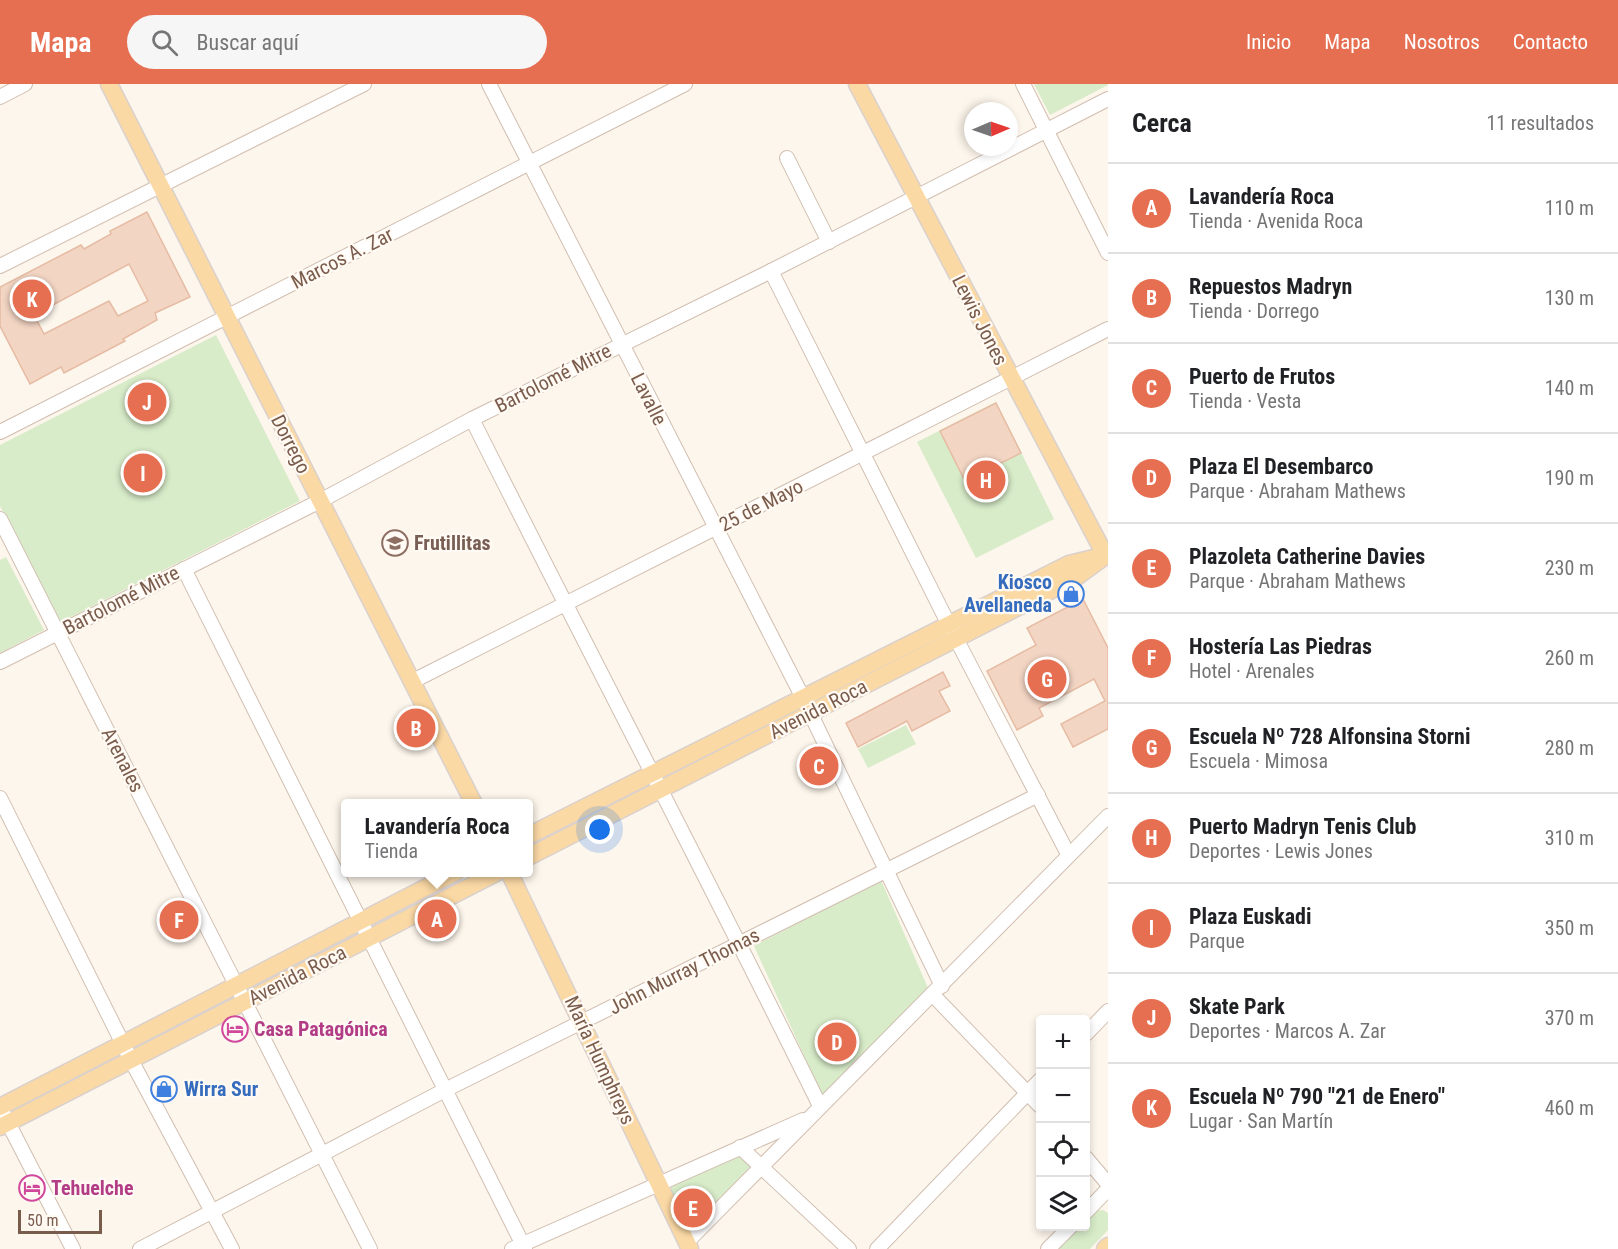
<!DOCTYPE html>
<html lang="es">
<head>
<meta charset="utf-8">
<style>
	:root { --surface:#fff; --page:#f6f6f6; --text:#202124; --muted:#757577; --line:#e0e0e0; --accent:#e76f51 }
	body { margin:0; font-family:"Roboto Condensed",sans-serif; background:var(--page); color:var(--text) }
	.controls { position:absolute; right:18px; bottom:18px; display:grid; overflow:hidden; border-radius:6px; box-shadow:0 3px 9px #0003 }
	.controls button { width:54px; height:54px; display:grid; place-items:center; padding:0; border:0; border-bottom:2px solid var(--line); background:var(--surface); color:var(--text); font:30px sans-serif }
	.compass { position:absolute; left:964px; top:18px; width:54px; height:54px; border-radius:50%; background:var(--surface); box-shadow:0 3px 9px #0003; rotate:88deg }
	.scale { position:absolute; left:18px; bottom:15px; width:84px; box-sizing:border-box; padding-left:6px; border:3px solid #7a5c4d; border-top:0; font-size:16px; line-height:21px; white-space:nowrap; color:#7a5c4d; -webkit-text-stroke:4px #fffaf3; paint-order:stroke }
	.you { position:absolute; left:600px; top:746px; width:21px; height:21px; margin:-15px; border:4px solid #fff; border-radius:50%; background:#1a73e8; box-shadow:0 0 0 9px #1a73e833 }
	.badge { display:grid; place-items:center; width:39px; height:39px; border-radius:50%; background:var(--accent); color:#fff; font-size:20px; font-weight:700 }
	.pin { position:absolute; translate:-50% -50%; border:3px solid #fff; box-shadow:0 2px 6px #0006 }
	.popup { position:absolute; left:341px; top:715px; width:192px; height:78px; box-sizing:border-box; display:grid; place-content:center; border-radius:6px; background:var(--surface); filter:drop-shadow(0 2px 4px #0005); font-size:20px; white-space:nowrap; color:var(--muted) }
	.popup b { font-size:22px; color:var(--text) }
	.popup::after { content:''; position:absolute; left:50%; top:100%; margin-left:-12px; border:12px solid transparent; border-top-color:var(--surface) }
	.list { margin:0; padding:0; list-style:none }
	h2 { display:flex; justify-content:space-between; align-items:center; height:78px; margin:0; padding:0 24px; font-size:26px }
	h2 small { font-size:20px; font-weight:400; color:var(--muted) }
	.list li { display:grid; grid-template-columns:39px 1fr auto; gap:18px; align-items:center; box-sizing:border-box; height:90px; padding:0 24px; border-top:2px solid var(--line) }
	.list b { display:block; font-size:22px; white-space:nowrap }
	.list p { margin:0; font-size:20px; white-space:nowrap; color:var(--muted) }
	.list em { font-size:20px; font-style:normal; color:var(--muted) }
	.icon { flex:none; width:33px; height:33px; fill:none; stroke:currentColor; stroke-width:2; stroke-linecap:round; stroke-linejoin:round }
	.map { position:relative; flex:none; width:1108px; height:1165px; overflow:hidden }
	header { display:flex; align-items:center; gap:36px; box-sizing:border-box; height:84px; padding:0 30px; background:var(--accent); color:#fff }
	header strong { font-size:28px }
	nav { display:flex; gap:33px; margin-inline-start:auto; font-size:21px }
	.search { width:420px; height:54px; background:var(--page); display:flex; align-items:center; gap:15px; box-sizing:border-box; padding:0 21px; border-radius:33px; color:var(--muted); font-size:22px }
	main { display:flex }
	aside { flex:1; background:var(--surface) }
	.map>svg:first-child { display:block }
</style>
</head>
<body>
<header>
<strong>Mapa</strong>
<div class="search"><svg class="icon" aria-label="search" viewBox="0 0 24 24"><circle cx="10" cy="10" r="6"/><path d="M15 15l6 6"/></svg>Buscar aquí</div>
<nav><a>Inicio</a><a>Mapa</a><a>Nosotros</a><a>Contacto</a></nav>
</header>
<main>
<div class="map">
<svg width="1108" height="1165" viewBox="0 0 1108 1165">
	<rect width="100%" height="100%" fill="#fdf6ec"/>
	<g fill="#d8ecc9">
		<path d="M1034,0H1108V1L1050,31Z"/>
		<path d="M216,251L300,417L59,539L0,422V361Z"/>
		<path d="M996,318L1054,435L976,474L917,358Z"/>
		<path d="M6,473L44,546L0,569V476Z"/>
		<path d="M906,641L916,660L868,684L858,665Z"/>
		<path d="M881,796L928,904L823,1013L754,862Z"/>
		<path d="M738,1069L751,1082L688,1146L665,1102Z"/>
		<path d="M1103,1126L1108,1129V1146L1090,1165H1058L1078,1143L1086,1142V1135L1093,1127Z"/>
	</g>
	<g fill="#f3d5c3" stroke="#e6bba3" stroke-width="1.5" fill-rule="evenodd">
		<path d="M147,128L190,213L155,229L157,236L123,255L125,257L64,289L61,283L30,300L0,242V203L81,161L84,165L111,150L110,147ZM129,180L148,217L118,232L109,217L44,250L34,231Z"/>
		<path d="M996,319L1021,369L965,397L940,347Z"/>
		<path d="M1083,515L1108,564V645L1073,663L1061,640L1105,617L1094,595L1039,624L1043,632L1017,646L987,587L1036,561L1027,544Z"/>
		<path d="M943,588L950,602L939,607L950,627L912,647L907,637L858,663L846,639Z"/>
	</g>
	<g fill="none" stroke-linecap="round" stroke-linejoin="round">
		<g stroke="#d1beb0" stroke-width="16">
			<g id="minor">
				<path d="M489,0L802,612L942,902"/>
				<path d="M1023,0L1108,169"/>
				<path d="M0,13L25,0"/>
				<path d="M787,74L829,158"/>
				<path d="M0,182L364,0"/>
				<path d="M771,187L949,541L1068,770"/>
				<path d="M472,335C587,565 707,792 820,1022"/>
				<path d="M0,348L685,0"/>
				<path d="M0,435L370,1165"/>
				<path d="M184,485L525,1165"/>
				<path d="M0,578L320,417L472,335L771,187L1108,15"/>
				<path d="M413,597L1108,245"/>
				<path d="M0,714L131,976L232,1165"/>
				<path d="M932,910L1040,1022"/>
				<path d="M1086,950L1108,927"/>
				<path d="M4,1031L73,1165"/>
				<path d="M740,1063L849,1165"/>
				<path d="M1086,1074L1108,1100"/>
				<path d="M1086,1128L1108,1105"/>
				<path d="M687,1158L1108,732"/>
				<path d="M140,1165L445,1006L1038,711"/>
				<path d="M512,1165L803,1036"/>
				<path d="M877,1165L1040,996"/>
				<path d="M1048,1165L1071,1142"/>
			</g>
		</g>
		<g stroke="#dad1cd" stroke-width="19">
			<g id="major">
				<path d="M109,0L474,720"/>
				<path d="M857,0L1105,471"/>
				<path d="M528,752L1069,480L1098,473"/>
				<path d="M528,773L1075,494L1108,470"/>
				<path d="M509,788L690,1165"/>
				<path d="M0,1023L456,788"/>
				<path d="M0,1043L498,788"/>
				<path d="M1105,1165L1108,1162"/>
			</g>
		</g>
		<use href="#minor" stroke="#fff" stroke-width="14"/>
		<use href="#major" stroke="#fbd9a5" stroke-width="16"/>
	</g>
	<defs>
		<g id="school-ring" transform="scale(1.35)"><circle r="9.5" fill="#fffaf3" stroke="#8d6e63" stroke-width="1.5"/><path d="M0-5L7-2L0 1L-7-2ZM-4 1L0 2.5L4 1V4Q0 6-4 4Z" fill="#8d6e63"/></g>
		<g id="shop-ring" transform="scale(1.35)"><circle r="9.5" fill="#fffaf3" stroke="#3f7fe0" stroke-width="1.5"/><path d="M-5-2.5h2.3a2.7 3.5 0 0 1 5.4 0H5L5.5 6h-11ZM-1.5-2.5h3a1.5 2.3 0 0 0-3 0Z" fill="#3f7fe0"/></g>
		<g id="hotel-ring" transform="scale(1.35)"><circle r="9.5" fill="#fffaf3" stroke="#d1479c" stroke-width="1.5"/><path d="M-6-4.5h1.5V1H6V5H4.5V3h-9V5H-6ZM-4 0a1.8 1.8 0 1 1 3.6 0ZM.5 0V-2.5h3Q6-2.5 6 0Z" fill="#d1479c"/></g>
	</defs>
	<g fill-rule="evenodd">
		<use href="#school-ring" x="395" y="459"/>
		<use href="#shop-ring" x="1071" y="510"/>
		<use href="#hotel-ring" x="235" y="945"/>
		<use href="#shop-ring" x="164" y="1005"/>
		<use href="#hotel-ring" x="32" y="1104"/>
	</g>
	<g text-anchor="middle" dominant-baseline="central" stroke-width="4.5" stroke-linejoin="round" paint-order="stroke">
		<g font-size="20" fill="#7a5c4d" stroke="#fffaf3">
			<text transform="translate(342 174) rotate(-27)">Marcos A. Zar</text>
			<text transform="translate(980 236) rotate(63)">Lewis Jones</text>
			<text transform="translate(553 294) rotate(-27)">Bartolomé Mitre</text>
			<text transform="translate(649 315) rotate(63)">Lavalle</text>
			<text transform="translate(291 360) rotate(63)">Dorrego</text>
			<text transform="translate(761 421) rotate(-27)">25 de Mayo</text>
			<text transform="translate(121 516) rotate(-27)">Bartolomé Mitre</text>
			<text transform="translate(818 625) rotate(-27)">Avenida Roca</text>
			<text transform="translate(123 676) rotate(63)">Arenales</text>
			<text transform="translate(684 887) rotate(-27)">John Murray Thomas</text>
			<text transform="translate(297 891) rotate(-27)">Avenida Roca</text>
			<text transform="translate(600 976) rotate(65)">María Humphreys</text>
		</g>
		<g font-size="20" font-weight="bold" fill="#785e54" stroke="#fffaf3" text-anchor="start">
			<text x="414" y="459">Frutillitas</text>
		</g>
		<g font-size="20" font-weight="bold" fill="#366cbe" stroke="#fffaf3" text-anchor="end">
			<text x="1052" y="498">Kiosco<tspan x="1052" dy="23">Avellaneda</tspan></text>
			<text x="184" y="1005" text-anchor="start">Wirra Sur</text>
		</g>
		<g font-size="20" font-weight="bold" fill="#b23c85" stroke="#fffaf3" text-anchor="start">
			<text x="254" y="945">Casa Patagónica</text>
			<text x="51" y="1104">Tehuelche</text>
		</g>
	</g>
</svg>
<div class="controls">
<button>+</button>
<button>−</button>
<button><svg class="icon" aria-label="locate" viewBox="0 0 24 24"><circle cx="12" cy="12" r="6"/><path d="M12 2v4M12 18v4M2 12h4M18 12h4"/></svg></button>
<button><svg class="icon" aria-label="layers" viewBox="0 0 24 24"><path d="M12 4l9 5-9 5-9-5zM3 14l9 5 9-5"/></svg></button>
</div>
<svg class="compass" viewBox="-18 -18 36 36"><path d="M0-13l5 13h-10z" fill="#e53935"/><path d="M0 13l5-13h-10z" fill="#757577"/></svg>
<div class="scale">50 m</div>
<div class="you"></div>
<div class="pin badge" style="left:437px;top:835px">A</div>
<div class="popup"><b>Lavandería Roca</b>Tienda</div>
<div class="pin badge" style="left:416px;top:644px">B</div>
<div class="pin badge" style="left:819px;top:682px">C</div>
<div class="pin badge" style="left:837px;top:958px">D</div>
<div class="pin badge" style="left:693px;top:1124px">E</div>
<div class="pin badge" style="left:179px;top:836px">F</div>
<div class="pin badge" style="left:1047px;top:595px">G</div>
<div class="pin badge" style="left:986px;top:396px">H</div>
<div class="pin badge" style="left:143px;top:389px">I</div>
<div class="pin badge" style="left:147px;top:318px">J</div>
<div class="pin badge" style="left:32px;top:215px">K</div>
</div>
<aside>
<h2>Cerca<small>11 resultados</small></h2>
<ul class="list">
<li><span class="badge">A</span><div><b>Lavandería Roca</b><p>Tienda · Avenida Roca</p></div><em>110 m</em></li>
<li><span class="badge">B</span><div><b>Repuestos Madryn</b><p>Tienda · Dorrego</p></div><em>130 m</em></li>
<li><span class="badge">C</span><div><b>Puerto de Frutos</b><p>Tienda · Vesta</p></div><em>140 m</em></li>
<li><span class="badge">D</span><div><b>Plaza El Desembarco</b><p>Parque · Abraham Mathews</p></div><em>190 m</em></li>
<li><span class="badge">E</span><div><b>Plazoleta Catherine Davies</b><p>Parque · Abraham Mathews</p></div><em>230 m</em></li>
<li><span class="badge">F</span><div><b>Hostería Las Piedras</b><p>Hotel · Arenales</p></div><em>260 m</em></li>
<li><span class="badge">G</span><div><b>Escuela Nº 728 Alfonsina Storni</b><p>Escuela · Mimosa</p></div><em>280 m</em></li>
<li><span class="badge">H</span><div><b>Puerto Madryn Tenis Club</b><p>Deportes · Lewis Jones</p></div><em>310 m</em></li>
<li><span class="badge">I</span><div><b>Plaza Euskadi</b><p>Parque</p></div><em>350 m</em></li>
<li><span class="badge">J</span><div><b>Skate Park</b><p>Deportes · Marcos A. Zar</p></div><em>370 m</em></li>
<li><span class="badge">K</span><div><b>Escuela Nº 790 &quot;21 de Enero&quot;</b><p>Lugar · San Martín</p></div><em>460 m</em></li>
</ul>
</aside>
</main>
</body>
</html>
